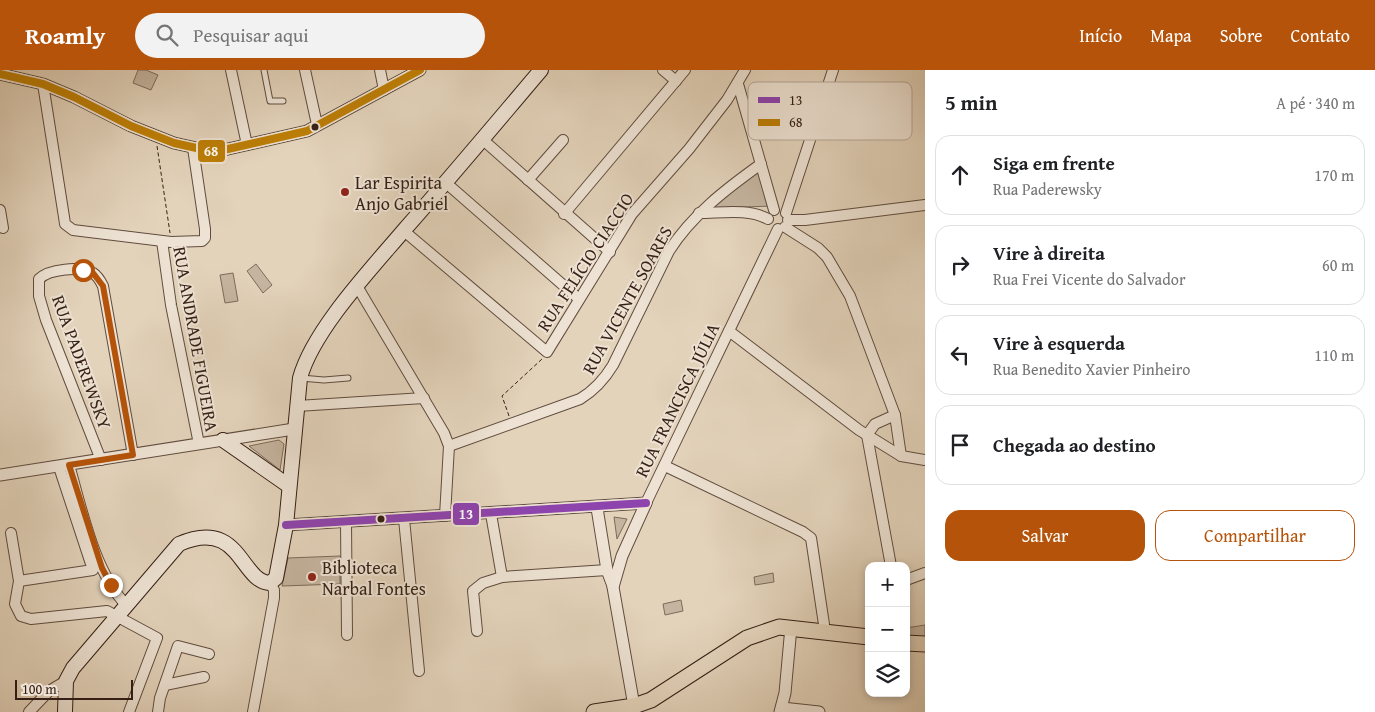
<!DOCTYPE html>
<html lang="pt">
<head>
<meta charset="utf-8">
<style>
	:root { --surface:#fff; --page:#f2f2f2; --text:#202124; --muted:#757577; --line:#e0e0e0; --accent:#b45309 }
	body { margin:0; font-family:"Gentium Book Plus",serif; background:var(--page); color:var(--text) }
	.controls { position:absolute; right:15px; bottom:15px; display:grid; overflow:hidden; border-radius:10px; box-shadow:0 2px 8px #0003 }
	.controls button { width:45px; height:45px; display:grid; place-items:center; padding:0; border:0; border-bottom:1px solid var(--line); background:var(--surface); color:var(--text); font:25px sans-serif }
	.scale { position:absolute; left:15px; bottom:12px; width:118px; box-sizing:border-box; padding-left:5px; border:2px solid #351f15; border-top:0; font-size:14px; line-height:18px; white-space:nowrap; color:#351f15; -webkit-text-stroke:4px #ede2d3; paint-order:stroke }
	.stop { position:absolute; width:15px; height:15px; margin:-11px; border:4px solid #b45309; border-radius:50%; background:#fff }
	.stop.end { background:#b45309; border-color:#fff; box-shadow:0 1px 5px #0008 }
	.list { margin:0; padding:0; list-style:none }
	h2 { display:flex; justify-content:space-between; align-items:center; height:65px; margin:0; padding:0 20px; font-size:21px }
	h2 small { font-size:16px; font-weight:400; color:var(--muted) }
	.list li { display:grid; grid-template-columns:32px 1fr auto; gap:15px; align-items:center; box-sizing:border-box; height:80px; margin:0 10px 10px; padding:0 10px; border:1px solid var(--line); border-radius:15px }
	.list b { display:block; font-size:19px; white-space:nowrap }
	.list p { margin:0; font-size:16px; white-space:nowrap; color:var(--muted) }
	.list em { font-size:16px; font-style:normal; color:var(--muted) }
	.actions { display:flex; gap:10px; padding:15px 20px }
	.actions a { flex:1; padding:11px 0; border:1px solid var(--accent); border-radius:15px; text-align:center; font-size:18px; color:var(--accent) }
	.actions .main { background:var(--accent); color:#fff }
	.icon { flex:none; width:28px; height:28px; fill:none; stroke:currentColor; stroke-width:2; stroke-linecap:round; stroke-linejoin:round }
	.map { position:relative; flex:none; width:925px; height:642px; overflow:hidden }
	header { display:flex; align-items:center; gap:30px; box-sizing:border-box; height:70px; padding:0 25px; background:var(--accent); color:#fff }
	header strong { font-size:24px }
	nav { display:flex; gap:28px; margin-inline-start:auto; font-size:18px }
	.search { width:350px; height:45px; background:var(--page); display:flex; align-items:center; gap:12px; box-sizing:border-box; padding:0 18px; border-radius:28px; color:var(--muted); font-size:19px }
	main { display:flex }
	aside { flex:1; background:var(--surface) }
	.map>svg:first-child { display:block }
</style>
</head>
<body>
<header>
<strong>Roamly</strong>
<div class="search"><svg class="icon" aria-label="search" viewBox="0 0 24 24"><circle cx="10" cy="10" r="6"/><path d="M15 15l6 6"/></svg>Pesquisar aqui</div>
<nav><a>Início</a><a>Mapa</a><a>Sobre</a><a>Contato</a></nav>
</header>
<main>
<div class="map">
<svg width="925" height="642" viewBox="0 0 925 642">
	<rect width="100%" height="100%" fill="#e3d3bb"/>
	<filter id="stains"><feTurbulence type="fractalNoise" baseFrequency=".004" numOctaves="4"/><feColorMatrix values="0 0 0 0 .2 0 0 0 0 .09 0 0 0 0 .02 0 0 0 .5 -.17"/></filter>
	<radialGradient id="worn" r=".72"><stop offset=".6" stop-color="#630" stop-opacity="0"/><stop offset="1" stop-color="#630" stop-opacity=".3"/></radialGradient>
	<g fill="#c5b49f" stroke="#7d6a5a">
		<path d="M138,0H146L158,5L151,20L133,13Z"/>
		<path d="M762,99L775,136L710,138Z"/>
		<path d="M256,194L272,215L263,223L247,201Z"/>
		<path d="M233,203L238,231L225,233L220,205Z"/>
		<path d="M279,370L284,374L280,400L249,376Z"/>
		<path d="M614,447L627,449L617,469Z"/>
		<path d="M340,486V514L282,516L288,488Z"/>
		<path d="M773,503L774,512L755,515L754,507Z"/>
		<path d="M681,530L683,541L665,545L663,534Z"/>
		<path d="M925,555V567L906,565V558Z"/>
	</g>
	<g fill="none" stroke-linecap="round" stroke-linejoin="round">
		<g stroke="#604c3e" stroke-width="7">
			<g id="service">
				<path d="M264,0L270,31H283"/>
				<path d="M301,308L324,310L348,308"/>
			</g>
		</g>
		<g stroke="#604c3e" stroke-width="12">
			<g id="minor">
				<path d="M231,0L247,75"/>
				<path d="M305,0L316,50"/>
				<path d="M380,0L384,20"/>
				<path d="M663,0L676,11"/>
				<path d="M43,14L64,147L65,154L73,160L171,172L202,171L205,168V159L193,78"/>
				<path d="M738,14L774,140"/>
				<path d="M482,69L610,182"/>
				<path d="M528,110L563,70"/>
				<path d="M445,112L579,229"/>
				<path d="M0,140L3,158"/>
				<path d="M699,143C721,143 748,138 768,149"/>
				<path d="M786,143L833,0"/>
				<path d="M564,144L685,0"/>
				<path d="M788,150H805L925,135"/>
				<path d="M785,157L818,178L827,187L850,226L895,345L901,386"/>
				<path d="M404,161L547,282L632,144L689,79L727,30L745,0"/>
				<path d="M162,171L171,235L199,374"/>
				<path d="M357,216L444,363L449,376L445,446"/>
				<path d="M729,261L859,360L901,386L925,390"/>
				<path d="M297,336L424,328"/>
				<path d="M449,376L580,329C595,320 604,310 613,295L669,181C692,145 726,119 761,94"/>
				<path d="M101,390L46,250L39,226V209C49,199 80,196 93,203C98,206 101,212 103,216L133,385"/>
				<path d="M69,395C82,440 94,502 127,536"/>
				<path d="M665,396L803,462L811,468L825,561"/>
				<path d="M646,433L778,159"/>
				<path d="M491,444L502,507L607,500"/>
				<path d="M404,449L419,601"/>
				<path d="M346,452L347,565"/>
				<path d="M11,463L19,511L15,534L21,546L31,549L107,541L157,568L129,642"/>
				<path d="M891,496L867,365L875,354L895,345"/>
				<path d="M906,510L925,503"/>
				<path d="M19,511L93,500L59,397"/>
				<path d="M477,561L473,521L483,513L502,507"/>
				<path d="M165,615L204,607"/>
				<path d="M29,642L49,621L66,611"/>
				<path d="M158,642L160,628L178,576L209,584"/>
				<path d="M253,642L274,528V520L270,513"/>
			</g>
		</g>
		<g stroke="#604c3e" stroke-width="13">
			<g id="tertiary">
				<path d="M0,4L43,14L74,27L131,56L174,73L210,81L228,79L307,61L420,0"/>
				<path d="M0,405L294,359"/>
				<path d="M597,438L607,500L613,516"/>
				<path d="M286,455L646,433"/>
				<path d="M634,636L613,517L622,486L646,433"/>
				<path d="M782,638L819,642"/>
				<path d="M780,642L785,623L791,557"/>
			</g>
		</g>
		<g stroke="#351f15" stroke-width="16">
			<g id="secondary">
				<path d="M223,370L289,416"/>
				<path d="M65,642L66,611L73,598L179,474C241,447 240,512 270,513L276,508L286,455L300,308C313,260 372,198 405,159C451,107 496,53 541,0"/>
			</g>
		</g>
		<g stroke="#351f15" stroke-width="17">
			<g id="primary">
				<path d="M906,573L925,574"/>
				<path d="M594,642L634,636L651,630L747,568L779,557L869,567"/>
			</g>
		</g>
		<g stroke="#351f15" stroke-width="1" stroke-dasharray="4 2.5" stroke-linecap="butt">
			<path d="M157,76L170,163"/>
			<path d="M509,346L502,326L542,289"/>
		</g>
		<use href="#service" stroke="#ede2d3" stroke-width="5"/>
		<use href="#minor" stroke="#ede2d3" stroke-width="10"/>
		<use href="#tertiary" stroke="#ede2d3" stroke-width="11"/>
		<use href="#secondary" stroke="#ede2d3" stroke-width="14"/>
		<use href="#primary" stroke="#e3d3bb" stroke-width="15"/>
		<g stroke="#ede2d3" stroke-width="11">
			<path id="bus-1" d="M286,455L646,433"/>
		</g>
		<g stroke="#ede2d3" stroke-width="11">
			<path id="bus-2" d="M0,4L43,14L74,27L131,56L174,73L210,81L228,79L307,61L420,0"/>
		</g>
		<use href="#bus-1" stroke="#8e44ad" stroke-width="8"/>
		<use href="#bus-2" stroke="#bd7e06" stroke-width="8"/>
	</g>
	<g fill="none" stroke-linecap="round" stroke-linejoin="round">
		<path stroke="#b45309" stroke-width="6" d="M83,200L93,203L103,216L133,385L69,395L102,498L111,515"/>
	</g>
	<g fill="#351f15" stroke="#ede2d3" stroke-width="2">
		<circle cx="315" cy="57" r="4.5"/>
		<circle cx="381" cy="449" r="4.5"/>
	</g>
	<g fill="#8f2418" stroke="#ede2d3" stroke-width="2">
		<circle cx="345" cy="122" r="5"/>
		<circle cx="312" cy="507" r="5"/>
	</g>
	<g text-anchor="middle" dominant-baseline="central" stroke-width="4" stroke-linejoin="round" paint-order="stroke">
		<g font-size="18" fill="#351f15" stroke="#ede2d3" text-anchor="start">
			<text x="355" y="112">Lar Espirita<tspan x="355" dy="21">Anjo Gabriel</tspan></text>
			<text x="322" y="497">Biblioteca<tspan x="322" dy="21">Narbal Fontes</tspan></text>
		</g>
		<g font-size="18" fill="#351f15" stroke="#ede2d3">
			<text transform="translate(585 192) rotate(-57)">RUA FELÍCIO CIACCIO</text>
			<text transform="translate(627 230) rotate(-61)">RUA VICENTE SOARES</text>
			<text transform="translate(196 269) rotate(80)">RUA ANDRADE FIGUEIRA</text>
			<text transform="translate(82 292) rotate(70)">RUA PADEREWSKY</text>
			<text transform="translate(677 330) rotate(-64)">RUA FRANCISCA JÚLIA</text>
		</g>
	</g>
	<rect x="748" y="12" width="164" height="58" rx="8" fill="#ede2d3" stroke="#b6a89a" stroke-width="1"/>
	<rect x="758" y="27" width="22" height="6" fill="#8e44ad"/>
	<rect x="758" y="49" width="22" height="7" fill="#bd7e06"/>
	<g font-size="14" fill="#351f15">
		<text x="789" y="35">13</text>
		<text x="789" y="57">68</text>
	</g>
	<g stroke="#ede2d3" stroke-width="2">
		<rect x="197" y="69" width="29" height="24" rx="5" fill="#bd7e06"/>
		<rect x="452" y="432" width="28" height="24" rx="5" fill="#8e44ad"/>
	</g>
	<g font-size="14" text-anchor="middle" font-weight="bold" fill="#fff">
		<text x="211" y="86">68</text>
		<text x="466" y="449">13</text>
	</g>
	<rect width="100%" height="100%" filter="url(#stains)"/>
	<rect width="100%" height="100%" fill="url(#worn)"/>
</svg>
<div class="controls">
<button>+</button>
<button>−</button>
<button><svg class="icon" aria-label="layers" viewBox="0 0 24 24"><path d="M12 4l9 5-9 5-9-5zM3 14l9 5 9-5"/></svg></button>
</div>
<div class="scale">100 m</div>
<div class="stop" style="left:83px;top:200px"></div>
<div class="stop end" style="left:111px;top:515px"></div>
</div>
<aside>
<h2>5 min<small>A pé · 340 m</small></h2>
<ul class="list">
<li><svg class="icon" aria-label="ahead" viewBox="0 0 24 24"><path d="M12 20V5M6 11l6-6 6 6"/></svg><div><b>Siga em frente</b><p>Rua Paderewsky</p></div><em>170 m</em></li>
<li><svg class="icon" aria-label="right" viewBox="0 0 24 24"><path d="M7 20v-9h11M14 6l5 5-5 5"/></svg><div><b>Vire à direita</b><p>Rua Frei Vicente do Salvador</p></div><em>60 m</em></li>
<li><svg class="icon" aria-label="left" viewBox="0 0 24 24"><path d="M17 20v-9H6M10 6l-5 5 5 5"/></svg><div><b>Vire à esquerda</b><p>Rua Benedito Xavier Pinheiro</p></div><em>110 m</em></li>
<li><svg class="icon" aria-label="arrive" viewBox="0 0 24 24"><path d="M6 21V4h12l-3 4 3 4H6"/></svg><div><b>Chegada ao destino</b></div></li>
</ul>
<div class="actions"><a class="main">Salvar</a><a>Compartilhar</a></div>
</aside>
</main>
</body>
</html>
